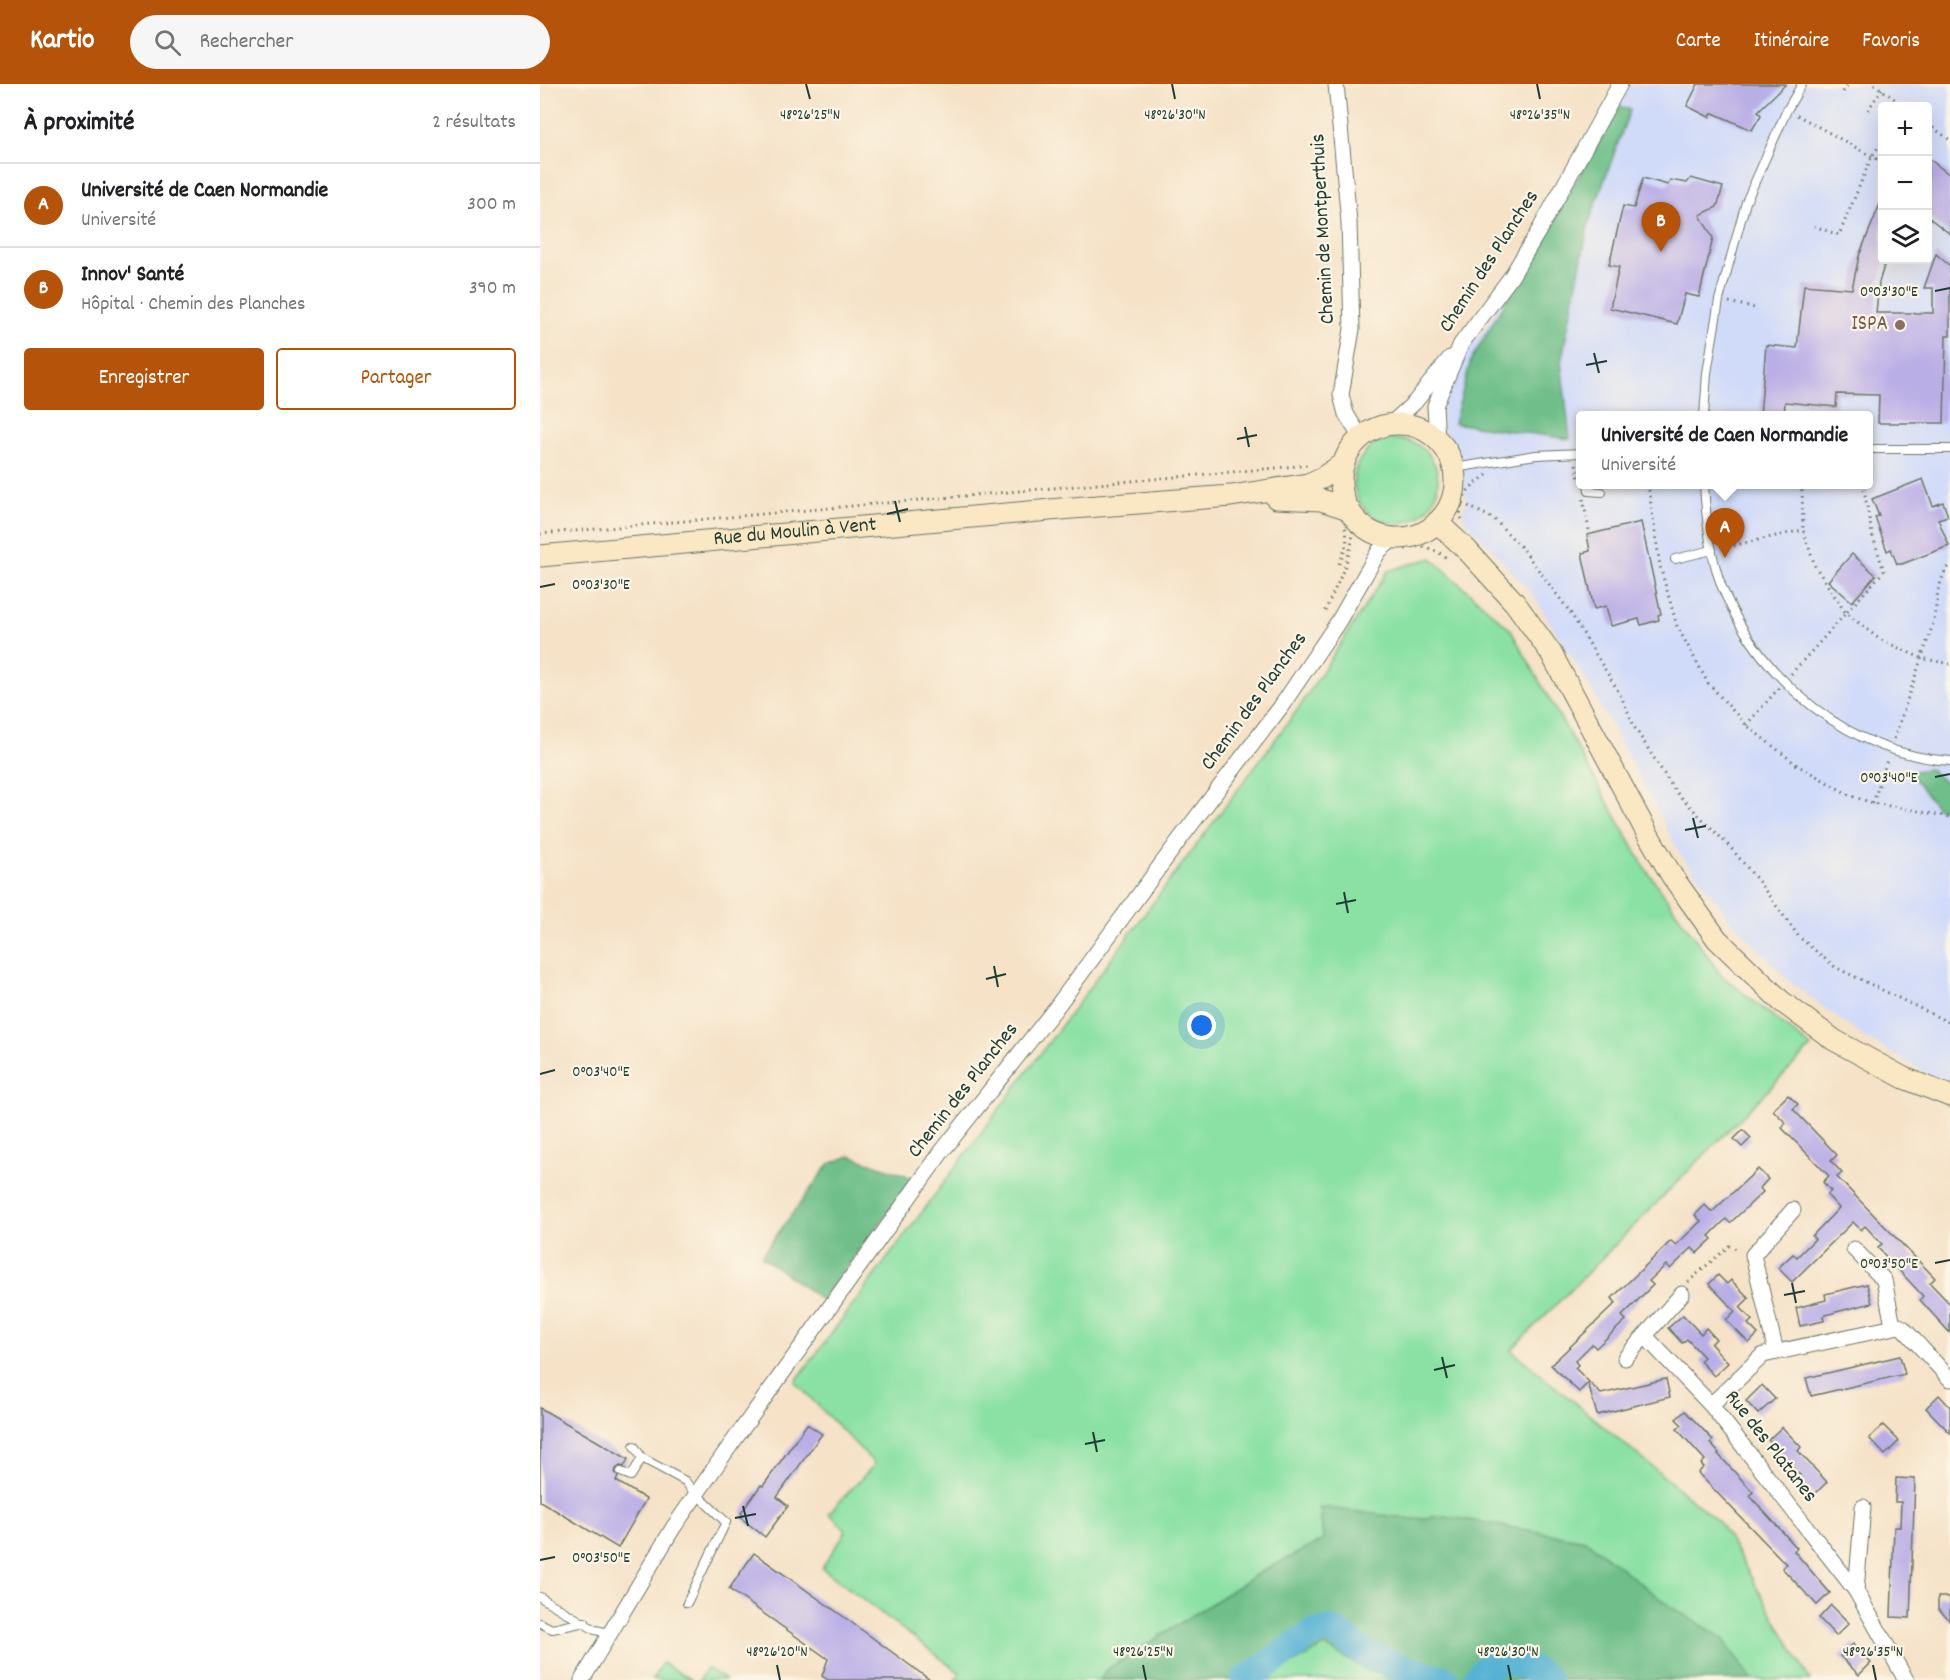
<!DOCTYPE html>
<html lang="fr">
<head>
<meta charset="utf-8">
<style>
	:root { --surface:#fff; --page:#f6f6f6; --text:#202124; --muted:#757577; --line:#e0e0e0; --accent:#b45309 }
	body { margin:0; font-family:Dekko,sans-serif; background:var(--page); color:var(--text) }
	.controls { position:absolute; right:18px; top:18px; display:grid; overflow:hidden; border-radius:6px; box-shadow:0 6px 24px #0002 }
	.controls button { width:54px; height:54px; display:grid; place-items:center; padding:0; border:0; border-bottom:2px solid var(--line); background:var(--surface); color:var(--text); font:30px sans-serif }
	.you { position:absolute; left:662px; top:942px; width:21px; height:21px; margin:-15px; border:4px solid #fff; border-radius:50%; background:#1a73e8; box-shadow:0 0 0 9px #1a73e833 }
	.badge { display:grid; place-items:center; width:39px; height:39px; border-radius:50%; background:var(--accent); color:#fff; font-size:20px; font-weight:700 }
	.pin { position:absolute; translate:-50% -50px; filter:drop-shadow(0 2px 3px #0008) }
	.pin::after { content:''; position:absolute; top:32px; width:21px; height:18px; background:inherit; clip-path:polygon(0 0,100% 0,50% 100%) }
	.popup { position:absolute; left:1036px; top:327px; width:297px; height:78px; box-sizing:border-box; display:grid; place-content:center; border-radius:6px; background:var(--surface); filter:drop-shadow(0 2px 4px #0005); font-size:20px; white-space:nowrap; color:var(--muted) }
	.popup b { font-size:22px; color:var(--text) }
	.popup::after { content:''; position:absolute; left:50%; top:100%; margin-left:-12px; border:12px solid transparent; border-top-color:var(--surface) }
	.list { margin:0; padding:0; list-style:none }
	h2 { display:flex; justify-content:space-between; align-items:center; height:78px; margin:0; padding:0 24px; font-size:26px }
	h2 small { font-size:20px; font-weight:400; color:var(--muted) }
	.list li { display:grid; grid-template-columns:39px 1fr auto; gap:18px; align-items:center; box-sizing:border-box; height:84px; padding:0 24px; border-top:2px solid var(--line) }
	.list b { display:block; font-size:22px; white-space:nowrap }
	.list p { margin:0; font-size:20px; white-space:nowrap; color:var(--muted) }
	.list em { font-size:20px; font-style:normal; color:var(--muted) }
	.actions { display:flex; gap:12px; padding:18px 24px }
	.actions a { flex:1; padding:14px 0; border:2px solid var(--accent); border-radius:6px; text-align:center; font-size:21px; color:var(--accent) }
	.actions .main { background:var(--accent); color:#fff }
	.icon { flex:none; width:33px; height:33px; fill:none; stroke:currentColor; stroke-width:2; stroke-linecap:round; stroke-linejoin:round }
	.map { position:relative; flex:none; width:1410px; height:1596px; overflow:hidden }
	header { display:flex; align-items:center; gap:36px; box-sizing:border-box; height:84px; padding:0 30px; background:var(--accent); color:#fff }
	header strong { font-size:28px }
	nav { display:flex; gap:33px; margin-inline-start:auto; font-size:21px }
	.search { width:420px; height:54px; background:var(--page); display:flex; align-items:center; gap:15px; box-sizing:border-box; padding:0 21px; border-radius:33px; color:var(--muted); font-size:22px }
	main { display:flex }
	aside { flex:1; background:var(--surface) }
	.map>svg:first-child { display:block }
</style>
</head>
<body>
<header>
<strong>Kartio</strong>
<div class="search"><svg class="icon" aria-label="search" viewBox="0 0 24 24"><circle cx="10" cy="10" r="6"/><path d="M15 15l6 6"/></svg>Rechercher</div>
<nav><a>Carte</a><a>Itinéraire</a><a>Favoris</a></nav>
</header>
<main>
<aside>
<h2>À proximité<small>2 résultats</small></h2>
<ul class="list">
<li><span class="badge">A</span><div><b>Université de Caen Normandie</b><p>Université</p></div><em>300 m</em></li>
<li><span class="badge">B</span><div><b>Innov' Santé</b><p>Hôpital · Chemin des Planches</p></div><em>390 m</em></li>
</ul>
<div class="actions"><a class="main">Enregistrer</a><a>Partager</a></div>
</aside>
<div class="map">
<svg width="1410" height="1596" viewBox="0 0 1410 1596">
	<rect width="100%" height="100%" fill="#fcf5e5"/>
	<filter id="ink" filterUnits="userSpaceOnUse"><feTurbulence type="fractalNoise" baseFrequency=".0167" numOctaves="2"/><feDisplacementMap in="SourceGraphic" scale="12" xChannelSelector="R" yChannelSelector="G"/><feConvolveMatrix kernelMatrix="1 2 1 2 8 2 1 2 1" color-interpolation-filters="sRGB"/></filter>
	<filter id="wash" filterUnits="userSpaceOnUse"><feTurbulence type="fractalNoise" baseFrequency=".008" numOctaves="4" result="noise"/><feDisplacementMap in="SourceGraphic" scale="24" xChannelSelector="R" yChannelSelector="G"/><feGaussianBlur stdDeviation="1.35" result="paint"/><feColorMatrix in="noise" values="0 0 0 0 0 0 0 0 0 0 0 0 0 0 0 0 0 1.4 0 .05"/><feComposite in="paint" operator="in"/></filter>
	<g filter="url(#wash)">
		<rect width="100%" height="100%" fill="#f5e2c7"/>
		<path fill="#d0daf9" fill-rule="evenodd" d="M1080,0H1410V998L1393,993L1322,952L1250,898L1190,835L1139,768L1050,603L993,511L923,434V425L927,418L910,358L901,343L903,319L927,266L947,242L971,193ZM1342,22H1388V176H1342ZM1041,332H1329V400H1041Z"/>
		<g fill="#8be1a4" stroke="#558f6c" stroke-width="1.5">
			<circle cx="856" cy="397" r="42"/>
			<path d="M891,474L970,545L1105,784L1181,891L1271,963L971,1266L1180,1439L1270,1596H415L420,1589L282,1484L306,1447L289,1429L335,1380L255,1298L758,625L848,487Z"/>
			<path d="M122,1579L152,1596H112Z"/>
			<path d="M168,1584L185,1596H159Z"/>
		</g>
		<g fill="#70bf8a" stroke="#487e5f" stroke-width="1.5">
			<path d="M1080,22L1090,26L1049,138L1021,278L1030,355L914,339L931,276Z"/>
			<path d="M1389,685L1410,702V724L1398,725L1369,688Z"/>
			<path d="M310,1072L374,1094L282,1216L221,1172L289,1080Z"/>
			<path d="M780,1423L872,1435L905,1432L1045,1456L1131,1523L1182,1553L1212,1596H855L821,1583L785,1562L736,1589L729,1596H560L569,1584L721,1488L783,1456Z"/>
		</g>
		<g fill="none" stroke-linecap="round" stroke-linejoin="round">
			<g stroke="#56b2d4" stroke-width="28">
				<path d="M705,1596L774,1549L792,1546L828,1571L863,1584L906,1596"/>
				<path d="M935,1596C939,1592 944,1584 949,1582C969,1570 992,1584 1008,1596"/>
			</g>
		</g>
		<g id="blocks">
			<g fill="#baaee6">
				<path d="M1158,0H1246L1218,27L1221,31L1212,46L1173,29L1169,33L1147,22Z"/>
				<path d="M1388,74L1410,91V150L1388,133Z"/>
				<path d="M1103,94L1128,101L1130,96L1147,99L1151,94L1183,103L1177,123L1160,131L1173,154L1159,213L1145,210L1137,240L1070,224L1079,183L1069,181L1083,122L1094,124Z"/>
				<path d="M1342,115V176H1346L1339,198L1336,229H1393V204H1384L1396,170L1410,182V252H1406L1404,339H1338L1339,311L1297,310L1296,323L1245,318L1244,332H1220L1226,261L1257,264L1264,201L1312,205L1319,172Z"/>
				<path d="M1383,395L1393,422L1403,418L1408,432L1398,435L1409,462L1362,480H1357L1351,465L1347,467L1335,433L1339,432L1332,415Z"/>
				<path d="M1101,438L1121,530L1118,531L1119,536L1101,541L1099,535L1071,542L1066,522L1054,525L1042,469L1050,467L1047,451Z"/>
				<path d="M1312,470L1336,491L1312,518L1288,497Z"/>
				<path d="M1248,1011L1258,1020L1253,1025L1297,1071L1291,1077L1302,1089L1297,1093L1395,1194L1390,1199L1410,1220V1249L1380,1216L1383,1212L1338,1164L1342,1160L1325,1142L1321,1146L1313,1138L1252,1198L1238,1184L1253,1170L1257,1173L1275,1155L1272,1152L1299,1124L1287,1111L1291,1107L1283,1098L1289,1092L1242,1044L1246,1039L1233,1026Z"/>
				<path d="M1203,1046L1211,1054L1202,1063L1194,1055Z"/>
				<path d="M1218,1085L1228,1095L1220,1104L1223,1108L1190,1139L1186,1135L1169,1152L1172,1155L1157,1169L1152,1164L1130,1185L1126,1181L1109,1197L1113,1201L1082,1232L1086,1236L1056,1264L1052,1260L1035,1277L1038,1281L1035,1284L1061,1310L1126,1295L1130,1313L1057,1331L1048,1299L1039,1308L1011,1281L1076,1219L1072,1214L1131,1157L1136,1161L1161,1137L1155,1131L1165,1121L1172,1128Z"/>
				<path d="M1178,1191L1187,1200L1191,1196L1209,1214L1200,1223L1212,1236L1208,1240L1218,1250L1209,1259L1186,1236L1195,1227L1169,1200Z"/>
				<path d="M1327,1200L1332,1219L1296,1228L1283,1232L1284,1237L1260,1242L1256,1224L1286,1216L1285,1210Z"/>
				<path d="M1143,1231L1161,1250L1166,1244L1176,1255L1171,1260L1188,1279L1174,1292L1160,1277L1164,1273L1147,1255L1142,1259L1128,1244Z"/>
				<path d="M1360,1272L1365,1290L1271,1312L1266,1294Z"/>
				<path d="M1222,1301L1235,1315L1218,1330L1206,1317Z"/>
				<path d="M1399,1311L1410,1323V1349L1386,1324Z"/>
				<path d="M0,1324L88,1375L84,1383L80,1382L76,1385L75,1389L78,1393L76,1397L106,1415L78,1464L0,1417Z"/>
				<path d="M1145,1327L1173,1356L1170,1359L1179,1369L1178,1370L1213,1408L1210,1412L1257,1464L1254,1467L1290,1509L1277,1521L1242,1484L1246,1480L1158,1389L1164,1383L1161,1380L1165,1376L1137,1345L1142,1341L1136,1335Z"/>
				<path d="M267,1340L282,1350L237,1413L248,1422L225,1453L201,1434L203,1431L201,1429L221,1401L223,1402L231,1391Z"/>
				<path d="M1343,1341L1359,1357L1345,1371L1329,1354Z"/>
				<path d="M1242,1343L1261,1363L1258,1367L1287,1398L1274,1411L1258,1394L1260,1391L1228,1356Z"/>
				<path d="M1356,1394L1375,1395L1370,1534L1351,1533L1354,1443H1360L1361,1418H1355Z"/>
				<path d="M214,1469L304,1533L390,1596H288L282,1592L288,1575L189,1505Z"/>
				<path d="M1398,1513H1410V1537L1398,1525Z"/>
				<path d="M1291,1521L1309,1539L1296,1552L1279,1534Z"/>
				<path d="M1313,1560L1331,1579L1319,1591L1300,1572Z"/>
			</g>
		</g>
	</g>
	<g filter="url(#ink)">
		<use href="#blocks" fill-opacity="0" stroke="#6a7767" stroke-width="1.5"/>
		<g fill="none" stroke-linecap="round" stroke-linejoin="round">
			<g stroke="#6a7767" stroke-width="10">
				<g id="lane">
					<path d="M1164,332L1167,289L1179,216L1206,118L1247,26L1262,0"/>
					<path d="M1329,365H1410"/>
					<path d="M914,384L996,371L1041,369"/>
					<path d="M1048,400L1049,407L1062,408"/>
					<path d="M1164,400C1166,435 1170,476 1184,508C1222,598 1311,670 1410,677"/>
					<path d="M1135,475L1172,466"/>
					<path d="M94,1362L102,1374L145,1397L152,1406L186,1438L147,1519"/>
					<path d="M81,1388L91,1392L102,1374"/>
					<path d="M0,1513L55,1546L70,1549"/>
					<path d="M0,1539L12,1545L45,1538"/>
				</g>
			</g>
			<g stroke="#6a7767" stroke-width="17">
				<g id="street">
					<path d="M796,0L809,138L812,245L801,311L806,330L821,354"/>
					<path d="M851,340L875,318L910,274"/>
					<path d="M897,355L895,322L921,260L971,193L1001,143L1080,0"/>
					<path d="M1314,1165L1344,1196L1353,1242"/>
					<path d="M1105,1252L1171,1321L1316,1507L1366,1596"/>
					<path d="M1236,1268L1213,1171L1253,1126"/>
					<path d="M1085,1274L1142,1210"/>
					<path d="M1171,1321L1223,1271L1359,1242L1363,1244L1410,1295"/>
					<path d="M1316,1507L1323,1423"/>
					<path d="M42,1596L133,1444L187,1366L403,1066L515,925L640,755L740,624L798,538L839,467L854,454"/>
				</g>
			</g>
			<g stroke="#6a7767" stroke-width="23">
				<g id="secondary">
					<circle cx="858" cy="397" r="57"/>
					<path d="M736,414L781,416L809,425"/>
					<path d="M897,438L927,466L975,519L1011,569L1106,747L1132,792L1177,855L1241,917L1294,956L1364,994L1410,1012"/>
					<path id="s1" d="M0,472L532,424L691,412L768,400L782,394L804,379"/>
				</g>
			</g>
			<g stroke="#6a7767" stroke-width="3" stroke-dasharray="1.5 4.5" stroke-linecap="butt">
				<path d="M1334,0L1364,22"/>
				<path d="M1303,8L1308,0"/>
				<path d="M1328,26L1342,5"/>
				<path d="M1257,31L1342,78"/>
				<path d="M1388,40L1410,56"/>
				<path d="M1274,142L1299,151L1332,72L1342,58"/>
				<path d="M1189,218L1215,224"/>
				<path d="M1036,380L1039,394"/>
				<path d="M1108,400L1120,482L1137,542L1168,599L1206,641L1257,681L1311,712L1333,719L1410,733"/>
				<path d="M1262,400L1263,446"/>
				<path d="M912,414L954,435L982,464L1030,528L1081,612L1095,644L1135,707L1191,764L1219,798L1259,853L1295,883L1410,939"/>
				<path d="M1043,415L1049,446"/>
				<path d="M922,435L920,432C922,409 928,404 947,391"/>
				<path d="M0,450L769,381"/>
				<path d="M1182,464L1263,446L1275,482L1305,528L1339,555L1381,574L1410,580"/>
				<path d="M865,465C882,459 895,465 908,475"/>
				<path d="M799,480C805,466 810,456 804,441"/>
				<path d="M785,527C795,504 817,464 812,440"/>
				<path d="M1251,590L1344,487L1332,450L1323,400"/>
				<path d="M1206,641L1239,604"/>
				<path d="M1354,655L1394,537L1398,506L1404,489L1410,481"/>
				<path d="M1333,719L1347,676"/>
				<path d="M1148,1198L1189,1162L1199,1166"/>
			</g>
			<use href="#lane" stroke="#fff" stroke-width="8"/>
			<use href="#street" stroke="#fff" stroke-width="15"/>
			<use href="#secondary" stroke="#fae7c3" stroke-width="21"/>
		</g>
	</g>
	<path fill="none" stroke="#1f3d34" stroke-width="2" d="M266,0L270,15M632,0L635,15M997,0L1000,15M1395,207L1410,204M1054,269L1059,289M1046,281L1067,277M705,343L709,363M697,355L717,351M355,417L360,438M347,430L368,425M0,503L15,500M1395,693L1410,690M1153,734L1158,754M1145,746L1166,742M804,808L808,829M796,820L816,816M454,882L458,903M446,895L466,890M0,990L15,986M1395,1179L1410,1176M1252,1199L1256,1219M1244,1211L1265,1207M902,1273L907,1294M894,1286L915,1281M553,1348L557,1368M545,1360L565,1356M203,1422L208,1442M195,1434L216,1430M0,1476L15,1473M237,1581L240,1596M603,1581L606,1596M968,1581L971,1596M1333,1581L1336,1596"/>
	<circle fill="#8d6e63" stroke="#fcf5e5" stroke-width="2" cx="1360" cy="241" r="6"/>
	<g text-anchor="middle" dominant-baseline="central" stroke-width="4.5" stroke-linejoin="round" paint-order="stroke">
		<g font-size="21" fill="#1f3d34" stroke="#fcf5e5">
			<text transform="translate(784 145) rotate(-93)">Chemin de Montperthuis</text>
			<text transform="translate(950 178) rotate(-57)">Chemin des Planches</text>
			<text stroke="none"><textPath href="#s1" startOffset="256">Rue du Moulin à Vent</textPath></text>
			<text transform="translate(715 618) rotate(-54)">Chemin des Planches</text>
			<text transform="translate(424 1007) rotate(-52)">Chemin des Planches</text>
			<text transform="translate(1230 1363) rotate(52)">Rue des Platanes</text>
		</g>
		<g font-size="21" fill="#785e54" stroke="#fcf5e5" text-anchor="end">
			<text x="1348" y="241">ISPA</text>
		</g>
	</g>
	<g font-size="15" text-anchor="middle" fill="#1f3d34" stroke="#fcf5e5" stroke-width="4.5" stroke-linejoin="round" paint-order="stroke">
		<text x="270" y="35">48°26'25"N</text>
		<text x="635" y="35">48°26'30"N</text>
		<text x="1000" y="35">48°26'35"N</text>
		<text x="1349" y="212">0°03'30"E</text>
		<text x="61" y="505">0°03'30"E</text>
		<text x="1349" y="698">0°03'40"E</text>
		<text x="61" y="992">0°03'40"E</text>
		<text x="1349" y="1184">0°03'50"E</text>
		<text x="61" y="1478">0°03'50"E</text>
		<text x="237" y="1572">48°26'20"N</text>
		<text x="603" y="1572">48°26'25"N</text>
		<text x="968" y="1572">48°26'30"N</text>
		<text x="1333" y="1572">48°26'35"N</text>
	</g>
</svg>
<div class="controls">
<button>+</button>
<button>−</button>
<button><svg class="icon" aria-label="layers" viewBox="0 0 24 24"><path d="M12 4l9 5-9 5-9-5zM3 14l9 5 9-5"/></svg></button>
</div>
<div class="you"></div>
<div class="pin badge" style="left:1185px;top:474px">A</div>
<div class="popup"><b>Université de Caen Normandie</b>Université</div>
<div class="pin badge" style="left:1121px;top:168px">B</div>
</div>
</main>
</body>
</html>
